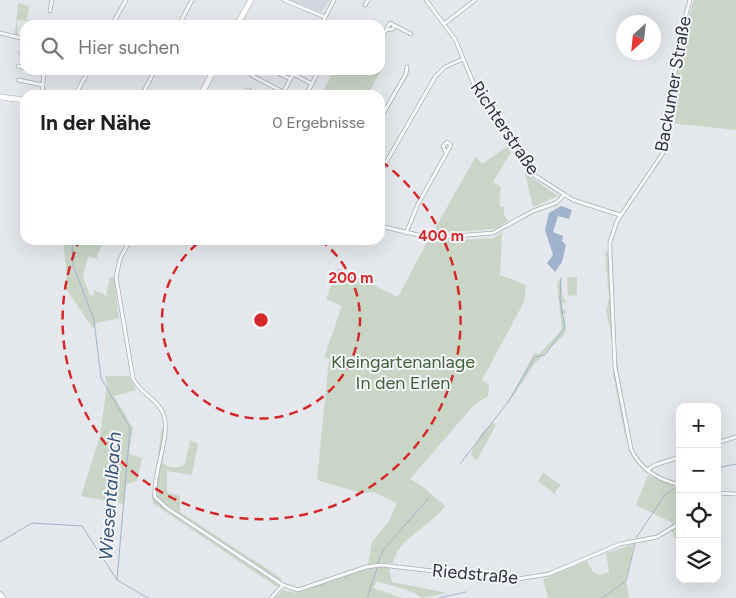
<!DOCTYPE html>
<html lang="de">
<head>
<meta charset="utf-8">
<style>
	:root { --surface:#fff; --page:#f2f2f2; --text:#202124; --muted:#757577; --line:#e0e0e0 }
	body { margin:0; font-family:Figtree,sans-serif; background:var(--page); color:var(--text) }
	.controls { position:absolute; right:15px; bottom:15px; display:grid; overflow:hidden; border-radius:10px; box-shadow:0 5px 20px #0002 }
	.controls button { width:45px; height:45px; display:grid; place-items:center; padding:0; border:0; border-bottom:1px solid var(--line); background:var(--surface); color:var(--text); font:25px sans-serif }
	.compass { position:absolute; left:616px; top:15px; width:45px; height:45px; border-radius:50%; background:var(--surface); box-shadow:0 5px 20px #0002; rotate:207deg }
	.list { margin:0; padding:0; list-style:none }
	h2 { display:flex; justify-content:space-between; align-items:center; height:65px; margin:0; padding:0 20px; font-size:21px }
	h2 small { font-size:16px; font-weight:400; color:var(--muted) }
	.icon { flex:none; width:28px; height:28px; fill:none; stroke:currentColor; stroke-width:2; stroke-linecap:round; stroke-linejoin:round }
	.map { position:relative; flex:none; width:736px; height:598px; overflow:hidden }
	.search { position:absolute; background:var(--surface); box-shadow:0 5px 20px #0002; left:20px; top:20px; width:365px; height:55px; display:flex; align-items:center; gap:12px; box-sizing:border-box; padding:0 18px; border-radius:15px; color:var(--muted); font-size:19px }
	.panel { position:absolute; background:var(--surface); box-shadow:0 5px 20px #0002; left:20px; top:90px; width:365px; height:155px; border-radius:15px }
	.map>svg:first-child { display:block }
</style>
</head>
<body>
<div class="map">
<svg width="736" height="598" viewBox="0 0 736 598">
	<rect width="100%" height="100%" fill="#e4e7ec"/>
	<path fill="#d2d6de" d="M291,0H330L321,12Z"/>
	<g fill="#c9d6c5">
		<path d="M694,0H736V130L670,123L685,27Z"/>
		<path d="M18,3L29,6L27,21L17,20L18,36L15,34Z"/>
		<path d="M380,67L381,70L368,95H321L334,70H380Z"/>
		<path d="M508,146L511,152L493,182L501,187L499,206L504,207V215L508,221L494,229L432,234L476,156L482,164Z"/>
		<path d="M525,173L558,196L533,207Z"/>
		<path d="M502,232L500,275L526,285L524,302L482,380L489,385L488,396L473,406L410,479L423,487L445,506C430,527 398,538 393,563L368,564L372,542L389,521L397,503L374,492L361,493L317,480L329,359L324,357L342,306L326,299L338,268L398,297L427,242L494,238Z"/>
		<path d="M63,240H104L96,259L88,256L83,277L90,296L94,295V290L106,295L110,277H114L119,318L96,323L93,328L65,288L67,276Z"/>
		<path d="M605,252L612,254L615,350L625,407L623,411L626,441L613,374L614,365L611,331L606,312L609,298Z"/>
		<path d="M577,277V295L568,296L567,278Z"/>
		<path d="M560,278L563,297L566,302L562,303L563,309L567,312L563,314L566,330L563,336L535,363L507,405L534,353L539,354L562,330L557,284Z"/>
		<path d="M105,376H129L136,390L114,396L133,428L129,454L142,458L137,481L126,484L124,504L81,496L100,436L107,385Z"/>
		<path d="M493,423L496,425L477,460L471,455C475,443 482,430 493,423Z"/>
		<path d="M162,427L167,428L163,462C167,469 178,468 185,465L190,441L198,443L192,475L167,471V492L180,496V512L278,576L282,580L277,587L154,504L152,499Z"/>
		<path d="M543,473L561,485L555,492L556,495L538,481Z"/>
		<path d="M648,475L680,489V551L670,526L673,523L636,505Z"/>
		<path d="M634,544L626,580L629,598H548L543,579L587,561L593,572L600,575L609,572L606,553Z"/>
		<path d="M379,567H389L392,582L448,593L422,598C409,588 392,587 377,581L373,588L402,598H275L283,590L296,593L364,569Z"/>
	</g>
	<path fill="#9fb4cc" d="M561,206L572,210L569,219L558,216L553,232L563,236L562,241L566,245L562,262L555,272L547,263L553,255L545,230L549,213Z"/>
	<g fill="none" stroke-linecap="round" stroke-linejoin="round">
		<g stroke="#9fb4cc" stroke-width="1">
			<path d="M72,240L73,265L94,320L101,378L130,428L117,580L148,598"/>
			<path d="M460,464L508,402L535,357L545,355L565,327L560,300L561,278"/>
			<path d="M717,468L736,464"/>
			<path d="M636,538L665,495L675,488"/>
			<path d="M0,542L32,523L82,526L117,580"/>
			<path d="M377,564L383,550L429,498"/>
			<path d="M367,598L377,568"/>
			<path d="M438,598L466,592"/>
			<path d="M602,598L626,581L635,544"/>
		</g>
		<g stroke="#a9aeb7" stroke-width="4.5">
			<g id="street">
				<path d="M284,0L325,17"/>
				<path d="M426,0L455,39L478,94L531,173L573,200L620,215"/>
				<path d="M365,5L368,0"/>
				<path d="M50,11L52,0"/>
				<path d="M444,24L475,0"/>
				<path d="M112,25L126,0"/>
				<path d="M179,25L192,0"/>
				<path d="M321,25L334,0"/>
				<path d="M386,30L393,29L394,26"/>
				<path d="M0,33L25,39"/>
				<path d="M380,41L390,23L411,34"/>
				<path d="M20,53L25,54"/>
				<path d="M18,66L25,68"/>
				<path d="M33,70L44,71"/>
				<path d="M272,70L290,79"/>
				<path d="M251,75L283,92"/>
				<path d="M18,80L43,85"/>
				<path d="M248,90L257,95"/>
				<path d="M42,95L44,70"/>
				<path d="M75,95L89,70"/>
				<path d="M142,95L155,70"/>
				<path d="M282,95L293,74L312,84"/>
				<path d="M306,95L319,70"/>
				<path d="M380,119L406,74L407,67"/>
				<path d="M380,173L435,77L445,67L463,59"/>
				<path d="M380,226L431,238L493,233L533,211L556,203L564,195"/>
				<path d="M406,233L418,204L451,145L447,142L443,146L446,153"/>
				<path d="M130,240L120,259L116,277L133,378C139,393 157,398 163,413C172,435 152,473 155,497L167,508L283,585L298,590L366,567L381,565L512,580L549,574L620,544L657,537L680,523"/>
				<path d="M717,443L736,437"/>
				<path d="M647,470L655,465L680,457"/>
				<path d="M680,485C659,480 640,469 631,449L615,367L610,254V242L617,221L663,153L682,29L690,0"/>
				<path d="M717,493L736,494"/>
				<path d="M271,598L283,585"/>
			</g>
		</g>
		<g stroke="#a9aeb7" stroke-width="6">
			<g id="secondary">
				<path d="M237,25L251,0"/>
				<path d="M201,95L214,70"/>
				<path d="M0,97L25,100"/>
			</g>
		</g>
		<g stroke="#a3abb8" stroke-width="7">
			<path id="primary" d="M0,595L3,598"/>
		</g>
		<use href="#street" stroke="#f7f8fa" stroke-width="3"/>
		<use href="#secondary" stroke="#fff" stroke-width="5"/>
		<use href="#primary" stroke="#fff" stroke-width="5.5"/>
	</g>
	<g fill="none" stroke="#d62828" stroke-width="2.5" stroke-dasharray="9 6">
		<path d="M320 240A99 99 0 1 1 202 240"/>
		<path d="M381 161A199 199 0 1 1 79 241"/>
	</g>
	<g text-anchor="middle" dominant-baseline="central" stroke-width="4" stroke-linejoin="round" paint-order="stroke">
		<g font-size="18" fill="#2b3445" stroke="#f4f6f9">
			<text transform="translate(673 84) rotate(-80)">Backumer Straße</text>
			<text transform="translate(505 128) rotate(56)">Richterstraße</text>
			<text transform="translate(475 574) rotate(5)">Riedstraße</text>
		</g>
		<g font-size="18" fill="#3f6138" stroke="#f4f6f9">
			<text x="403" y="362">Kleingartenanlage<tspan x="403" dy="21">In den Erlen</tspan></text>
		</g>
		<g font-size="19" font-style="italic" fill="#34527a" stroke="#f4f6f9">
			<text transform="translate(110 496) rotate(-86)">Wiesentalbach</text>
		</g>
	</g>
	<circle cx="261" cy="320" r="8" fill="#d62828" stroke="#f4f6f9" stroke-width="2.5"/>
	<g font-size="15" text-anchor="middle" font-weight="bold" fill="#d62828" stroke="#f4f6f9" stroke-width="4" stroke-linejoin="round" paint-order="stroke">
		<text x="441" y="241">400 m</text>
		<text x="351" y="283">200 m</text>
	</g>
</svg>
<div class="controls">
<button>+</button>
<button>−</button>
<button><svg class="icon" aria-label="locate" viewBox="0 0 24 24"><circle cx="12" cy="12" r="6"/><path d="M12 2v4M12 18v4M2 12h4M18 12h4"/></svg></button>
<button><svg class="icon" aria-label="layers" viewBox="0 0 24 24"><path d="M12 4l9 5-9 5-9-5zM3 14l9 5 9-5"/></svg></button>
</div>
<svg class="compass" viewBox="-18 -18 36 36"><path d="M0-13l5 13h-10z" fill="#e53935"/><path d="M0 13l5-13h-10z" fill="#757577"/></svg>
<div class="search"><svg class="icon" aria-label="search" viewBox="0 0 24 24"><circle cx="10" cy="10" r="6"/><path d="M15 15l6 6"/></svg>Hier suchen</div>
<section class="panel">
<h2>In der Nähe<small>0 Ergebnisse</small></h2>
<ul class="list">
</ul>
</section>
</div>
</body>
</html>
